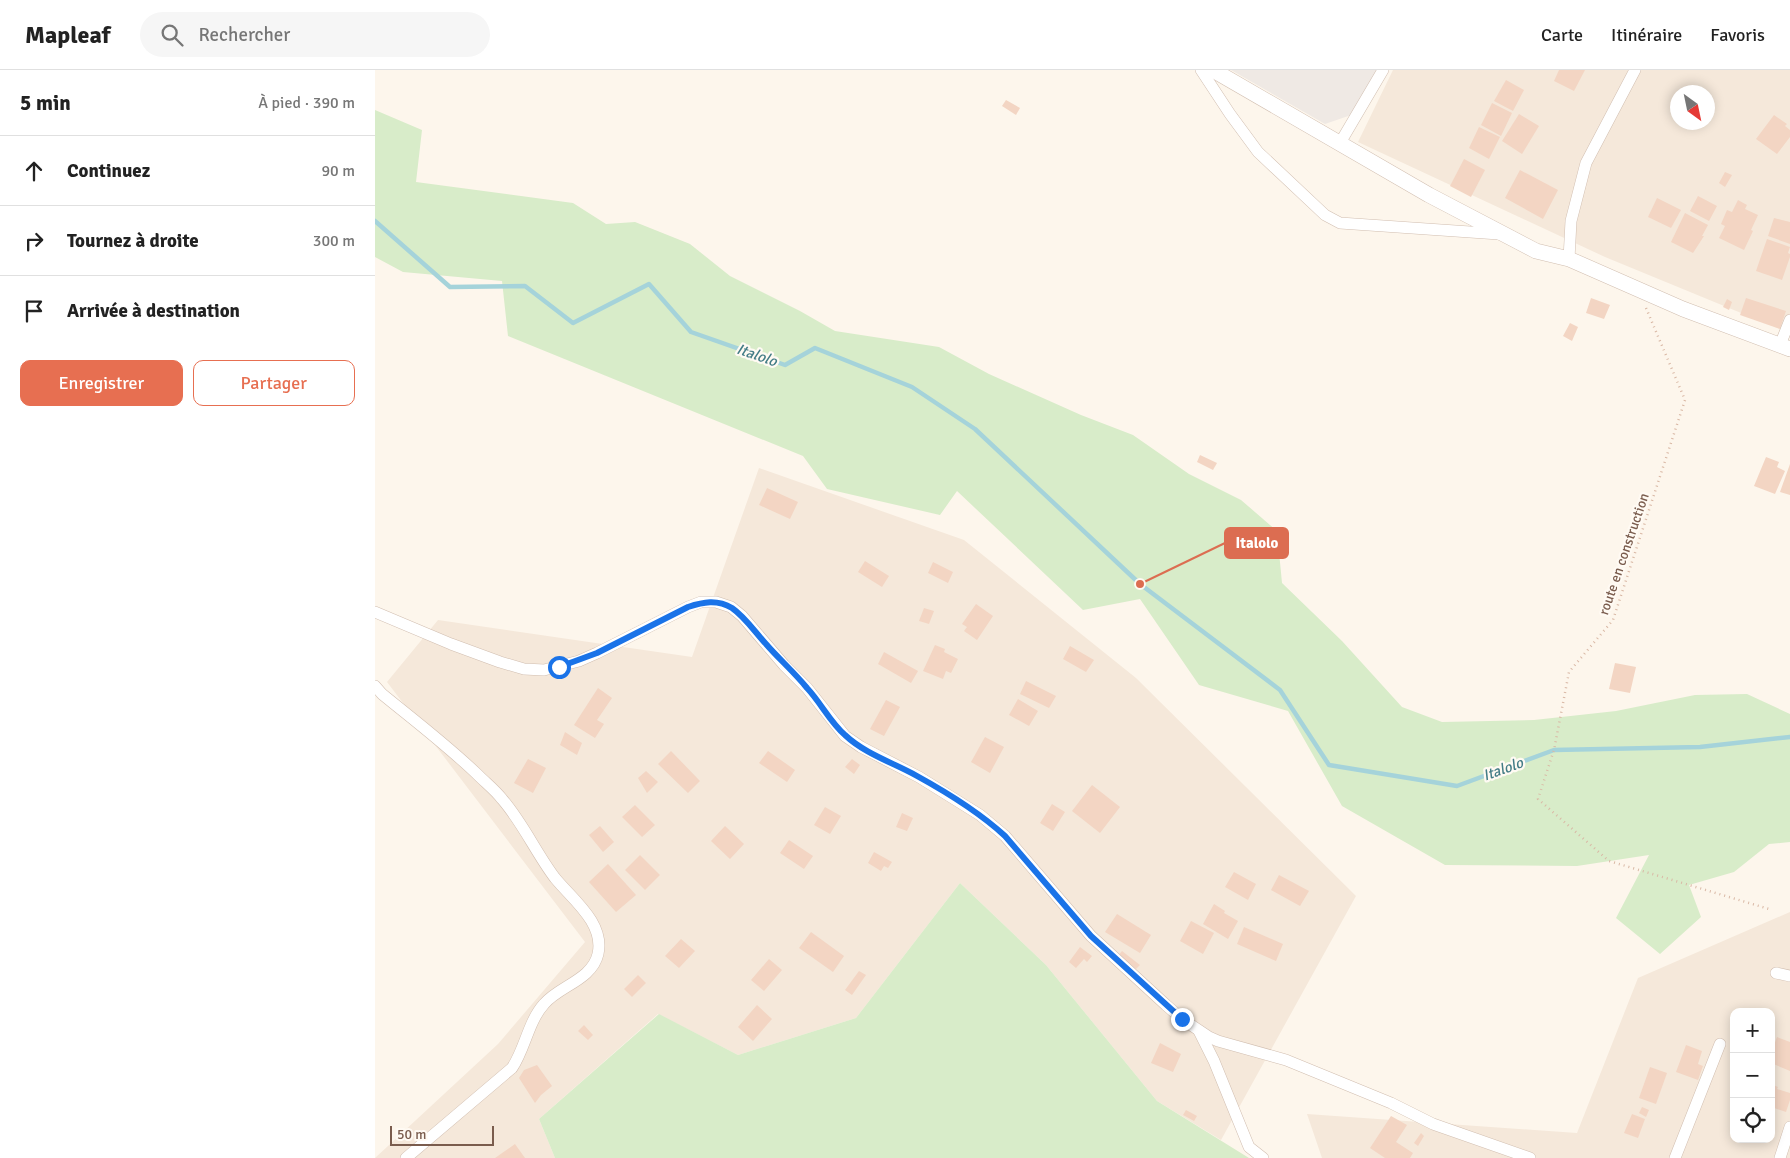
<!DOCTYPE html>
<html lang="fr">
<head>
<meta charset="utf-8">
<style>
	:root { --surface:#fff; --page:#f6f6f6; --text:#222; --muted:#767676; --line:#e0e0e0; --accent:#e76f51 }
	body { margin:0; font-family:Signika,sans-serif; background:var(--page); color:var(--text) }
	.controls { position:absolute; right:15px; bottom:15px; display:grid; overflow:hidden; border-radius:10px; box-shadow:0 2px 12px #0003 }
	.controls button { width:45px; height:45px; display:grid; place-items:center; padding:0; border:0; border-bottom:1px solid var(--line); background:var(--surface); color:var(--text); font:25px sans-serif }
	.compass { position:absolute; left:1295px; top:15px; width:45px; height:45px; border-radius:50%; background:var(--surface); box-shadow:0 2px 12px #0003; rotate:147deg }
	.scale { position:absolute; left:15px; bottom:12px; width:104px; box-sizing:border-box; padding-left:5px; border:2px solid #7a5c4d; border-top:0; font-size:14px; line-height:18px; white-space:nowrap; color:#7a5c4d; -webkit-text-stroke:4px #fffaf3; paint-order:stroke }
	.stop { position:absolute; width:15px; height:15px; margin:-11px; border:4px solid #1a73e8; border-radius:50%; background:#fff }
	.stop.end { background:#1a73e8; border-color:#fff; box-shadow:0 1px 5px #0008 }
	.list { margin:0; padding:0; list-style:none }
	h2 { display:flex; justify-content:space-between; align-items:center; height:65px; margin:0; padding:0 20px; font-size:21px }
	h2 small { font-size:16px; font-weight:400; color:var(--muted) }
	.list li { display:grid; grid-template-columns:32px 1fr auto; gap:15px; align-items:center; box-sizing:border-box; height:70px; padding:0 20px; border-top:1px solid var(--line) }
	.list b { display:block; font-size:19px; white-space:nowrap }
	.list em { font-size:16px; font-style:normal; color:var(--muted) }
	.actions { display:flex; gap:10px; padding:15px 20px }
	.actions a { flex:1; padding:11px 0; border:1px solid var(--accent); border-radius:10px; text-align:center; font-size:18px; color:var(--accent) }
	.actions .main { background:var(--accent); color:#fff }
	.icon { flex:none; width:28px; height:28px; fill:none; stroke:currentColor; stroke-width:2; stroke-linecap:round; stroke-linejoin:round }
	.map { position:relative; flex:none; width:1415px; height:1088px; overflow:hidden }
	header { display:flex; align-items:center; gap:30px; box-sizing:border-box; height:70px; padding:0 25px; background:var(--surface); border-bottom:1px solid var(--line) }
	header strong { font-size:24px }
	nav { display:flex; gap:28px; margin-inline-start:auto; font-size:18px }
	.search { width:350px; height:45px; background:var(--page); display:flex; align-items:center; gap:12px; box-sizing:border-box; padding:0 18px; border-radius:28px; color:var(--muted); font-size:19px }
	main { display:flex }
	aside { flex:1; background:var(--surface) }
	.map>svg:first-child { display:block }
</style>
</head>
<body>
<header>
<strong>Mapleaf</strong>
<div class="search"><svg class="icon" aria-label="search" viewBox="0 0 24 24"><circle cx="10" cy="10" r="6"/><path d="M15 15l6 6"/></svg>Rechercher</div>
<nav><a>Carte</a><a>Itinéraire</a><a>Favoris</a></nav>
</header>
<main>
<aside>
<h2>5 min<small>À pied · 390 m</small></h2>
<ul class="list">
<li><svg class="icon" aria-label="ahead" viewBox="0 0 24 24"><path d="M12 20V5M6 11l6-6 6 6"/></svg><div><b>Continuez</b></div><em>90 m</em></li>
<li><svg class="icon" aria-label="right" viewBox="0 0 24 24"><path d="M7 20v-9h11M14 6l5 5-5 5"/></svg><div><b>Tournez à droite</b></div><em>300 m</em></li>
<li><svg class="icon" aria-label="arrive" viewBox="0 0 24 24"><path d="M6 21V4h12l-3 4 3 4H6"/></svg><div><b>Arrivée à destination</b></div></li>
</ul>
<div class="actions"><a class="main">Enregistrer</a><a>Partager</a></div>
</aside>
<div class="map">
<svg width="1415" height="1088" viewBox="0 0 1415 1088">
	<rect width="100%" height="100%" fill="#fdf6ec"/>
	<g fill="#f5e8da" fill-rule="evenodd">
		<path d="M1018,0H1415V263L1230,187L983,72ZM1302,22H1332V52H1302Z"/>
		<path d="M384,398L589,470L761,608L981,826L846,1070L782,1031L671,895L585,813L481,948L363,985L283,944L164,1049L180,1088H0L123,974L210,872L12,612L63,550L317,587Z"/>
		<path d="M1415,842V1088H947L932,1044L1202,1063L1263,908ZM1359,942H1396V1069H1359Z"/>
	</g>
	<path fill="#efe9e4" d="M856,0H1003L982,43L950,54Z"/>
	<g fill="#d8ecc9">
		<path d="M0,40L47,60L41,112L198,133L231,154L260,152L315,174L355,206L425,241L460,261L564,277L614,304L706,345L758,365L814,404L866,430L902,461L907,513L967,571L1027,637L1067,652L1159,650L1241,641L1320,625L1372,624L1415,644V772L1394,774L1359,802L1314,815L1326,847L1285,884L1241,848L1274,785L1202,796L1070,795L967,736L913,641L824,615L765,529L708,540L582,421L565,445L452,419L428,386L133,266L127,211L28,202L0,187Z"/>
		<path d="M585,813L671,895L782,1031L874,1088H180L164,1049L284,944L363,985L481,948Z"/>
	</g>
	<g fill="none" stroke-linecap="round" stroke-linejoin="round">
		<path stroke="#a5d3da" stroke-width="4.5" d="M0,151L75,217L150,216L198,253L274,214L316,262L410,295L440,278L537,317L600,359L765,514L905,620L954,695L1082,716L1179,680L1325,677L1415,667"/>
	</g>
	<g fill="#f3d5c3">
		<path d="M1184,0H1210L1199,21L1179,11Z"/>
		<path d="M1131,10L1149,20L1138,41L1119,31Z"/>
		<path d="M631,30L645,38L641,45L627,36Z"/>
		<path d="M1117,33L1137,43L1126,66L1106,55Z"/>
		<path d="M1144,44L1164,56L1147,84L1127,71Z"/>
		<path d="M1399,45L1412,54L1410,56L1415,60V67L1402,84L1381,69Z"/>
		<path d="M1104,57L1125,67L1114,89L1094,78Z"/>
		<path d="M1089,89L1110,100L1096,127L1075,116Z"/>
		<path d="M1145,100L1183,120L1168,149L1130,128Z"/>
		<path d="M1350,102L1357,105L1350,117L1344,113Z"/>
		<path d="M1323,126L1342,136L1334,151L1315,141Z"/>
		<path d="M1282,128L1306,140L1296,158L1273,147Z"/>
		<path d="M1363,130L1372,135L1370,139L1383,145L1376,160L1378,161L1369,180L1344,168L1350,156L1346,154L1352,140L1357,142Z"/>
		<path d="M1310,143L1333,155L1327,166H1329L1318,183L1296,172Z"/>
		<path d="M1399,148L1415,152V174L1393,166Z"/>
		<path d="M1392,169L1415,177L1413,183L1415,184V187L1407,210L1381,201Z"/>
		<path d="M1216,228L1235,235L1229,249L1211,243Z"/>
		<path d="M1371,228L1411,241L1405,259L1365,245Z"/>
		<path d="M1352,229L1357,232L1354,240L1348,237Z"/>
		<path d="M1195,253L1203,257L1197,271L1188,266Z"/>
		<path d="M825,385L842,393L838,400L822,392Z"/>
		<path d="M1391,387L1404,392L1402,397L1410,401L1400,424L1379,416Z"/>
		<path d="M1415,394V425L1405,422Z"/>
		<path d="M392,418L423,432L415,449L384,435Z"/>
		<path d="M490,491L514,506L507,517L483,502Z"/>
		<path d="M558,492L578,502L573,513L553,503Z"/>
		<path d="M601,534L618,546L602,570L589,561L592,557L587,554Z"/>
		<path d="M549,538L559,541L554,554L544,551Z"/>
		<path d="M560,575L570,579L569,582L583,589L576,603L571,601L568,609L548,601Z"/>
		<path d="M695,576L719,590L711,602L688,589Z"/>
		<path d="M509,582L543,601L536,613L503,594Z"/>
		<path d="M1240,593L1261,597L1255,623L1234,619Z"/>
		<path d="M651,611L681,626L674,638L645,624Z"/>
		<path d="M223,618L237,628L222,650L229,654L220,668L199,655Z"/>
		<path d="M643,629L663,641L654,656L634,645Z"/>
		<path d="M511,630L525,637L509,666L495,659Z"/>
		<path d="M190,662L207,673L202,685L185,675Z"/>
		<path d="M610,667L629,677L615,703L596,692Z"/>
		<path d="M296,681L325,711L313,723L283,694Z"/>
		<path d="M393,681L420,700L412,712L384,693Z"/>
		<path d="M153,689L171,698L158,723L139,713Z"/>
		<path d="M477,689L485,695L479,704L470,697Z"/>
		<path d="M271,701L283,712L272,723L263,708Z"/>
		<path d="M717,715L745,737L725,763L697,741Z"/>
		<path d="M677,734L690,742L678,761L665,753Z"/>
		<path d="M260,735L280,755L267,767L247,747Z"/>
		<path d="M450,737L466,746L455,764L439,755Z"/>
		<path d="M527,743L538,748L532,761L521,757Z"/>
		<path d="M225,756L239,772L228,782L214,765Z"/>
		<path d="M350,756L369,774L355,789L336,771Z"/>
		<path d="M414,770L438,786L429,799L405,783Z"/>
		<path d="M499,782L517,792L513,798L509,796L506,801L493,793Z"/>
		<path d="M265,785L285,805L270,820L250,800Z"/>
		<path d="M233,794L261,825L241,842L214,812Z"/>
		<path d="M859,802L881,814L873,830L850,817Z"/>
		<path d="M904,805L934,821L925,836L896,820Z"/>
		<path d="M839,834L850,841L849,843L863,851L853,869L828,854Z"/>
		<path d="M742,844L776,865L765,883L730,862Z"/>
		<path d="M816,851L839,863L828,884L805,871Z"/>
		<path d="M869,857L908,874L901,891L862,874Z"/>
		<path d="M436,862L469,886L458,902L424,878Z"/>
		<path d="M306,869L320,881L304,898L290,886Z"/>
		<path d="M705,877L717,886L712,892L709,889L701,898L694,892Z"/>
		<path d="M747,881L765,895L761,899L743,886Z"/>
		<path d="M394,889L407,900L389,921L376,910Z"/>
		<path d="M484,901L491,905L477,925L470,920Z"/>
		<path d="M263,905L271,913L257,927L249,919Z"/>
		<path d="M382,935L397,949L378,971L363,957Z"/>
		<path d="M209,955L218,965L213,970L203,961Z"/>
		<path d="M1402,967L1415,972V1001L1396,993V983Z"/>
		<path d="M785,973L806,984L798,1002L776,993Z"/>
		<path d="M1311,975L1327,981L1323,994L1328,996L1323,1010L1301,1002Z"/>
		<path d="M162,995L177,1016L166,1025L160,1033L144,1008L149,1000Z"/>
		<path d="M1275,997L1292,1003L1281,1034L1264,1028Z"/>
		<path d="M1396,1014L1403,1017L1402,1019L1415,1023V1030L1411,1042L1396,1037Z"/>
		<path d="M1267,1037L1274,1040L1271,1047L1264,1043Z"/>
		<path d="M811,1040L822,1046L819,1051L808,1045Z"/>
		<path d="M1257,1044L1270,1049L1263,1068L1249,1063Z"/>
		<path d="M1016,1046L1032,1055L1021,1072L1038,1083L1035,1088H1010L995,1078Z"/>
		<path d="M1046,1063L1049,1066L1043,1076L1039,1073Z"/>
		<path d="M140,1074L150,1088H120Z"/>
	</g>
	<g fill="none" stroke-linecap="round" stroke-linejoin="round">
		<g stroke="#d1beb0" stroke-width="12">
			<g id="minor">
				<path d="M826,0L855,44L883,82L950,145L965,153L1124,164"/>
				<path d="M965,73L1008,0"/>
				<path d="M1194,189L1196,151L1211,93L1260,0"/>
				<path d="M1405,275L1415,250"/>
				<path d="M0,542L76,574L125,592L149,599L169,600L204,591L222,583L313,537L326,532H341L356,537L367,546L409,595L432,618L470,666L486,677L544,707L605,745L630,766L716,866L791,935L807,949L834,967L843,971L911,990L1016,1033L1058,1054L1155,1088"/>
				<path d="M0,616L7,624C40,651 73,676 103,705C111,713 120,720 127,729C148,753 161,783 180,808C197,829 230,853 223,884C217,910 184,916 169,934C153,952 150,979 137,998L31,1088"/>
				<path d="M1401,903L1415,906"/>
				<path d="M824,961L839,991L874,1077L888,1088"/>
				<path d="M1300,1088L1345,974"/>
				<path d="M1405,1088L1415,1057"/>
			</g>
		</g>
		<g stroke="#d1beb0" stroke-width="16">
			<path id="tertiary" d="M838,0L1054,125L1161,181L1194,189L1308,239L1415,279"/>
		</g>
		<path stroke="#d9b8a5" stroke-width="2.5" stroke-dasharray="1 4" stroke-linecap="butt" d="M1271,238L1310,330L1238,550L1194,602L1179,680L1163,729L1234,791L1394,839"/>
		<use href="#minor" stroke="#fff" stroke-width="11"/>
		<use href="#tertiary" stroke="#fff" stroke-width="15"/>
	</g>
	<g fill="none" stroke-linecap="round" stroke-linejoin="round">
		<path stroke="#1a73e8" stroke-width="6" d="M184,597L222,583L313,537C328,532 342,529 357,538C370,547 380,562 391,574C404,589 419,602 432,618C446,633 455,652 470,665C490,684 519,693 542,706C573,723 604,742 630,766L716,866L807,949"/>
	</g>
	<g text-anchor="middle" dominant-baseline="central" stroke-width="4.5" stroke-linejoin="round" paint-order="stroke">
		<g font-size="14" fill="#7a5c4d" stroke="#fffaf3">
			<text transform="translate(1249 484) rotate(-71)">route en construction</text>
		</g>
		<g font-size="15" font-style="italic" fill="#437c86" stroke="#fffaf3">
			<text transform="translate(382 285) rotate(19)">Italolo</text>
			<text transform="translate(1128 699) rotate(-20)">Italolo</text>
		</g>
	</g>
	<path fill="none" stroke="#dc6d51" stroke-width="2" d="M765 514L850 473"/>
	<circle fill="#dc6d51" stroke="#fffaf3" stroke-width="2" cx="765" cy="514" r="5"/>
	<rect fill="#dc6d51" stroke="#dc6d51" stroke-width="2" x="850" y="458" width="63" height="30" rx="5"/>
	<g font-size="15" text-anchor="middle" font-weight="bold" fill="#fff">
		<text x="882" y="478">Italolo</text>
	</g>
</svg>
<div class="controls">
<button>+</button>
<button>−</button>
<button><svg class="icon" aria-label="locate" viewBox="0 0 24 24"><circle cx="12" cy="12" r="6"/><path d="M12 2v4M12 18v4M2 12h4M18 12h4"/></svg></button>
</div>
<svg class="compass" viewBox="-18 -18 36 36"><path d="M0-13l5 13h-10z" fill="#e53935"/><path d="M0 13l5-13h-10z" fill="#767676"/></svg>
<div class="scale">50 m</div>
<div class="stop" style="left:184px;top:597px"></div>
<div class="stop end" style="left:807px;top:949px"></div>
</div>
</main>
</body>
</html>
